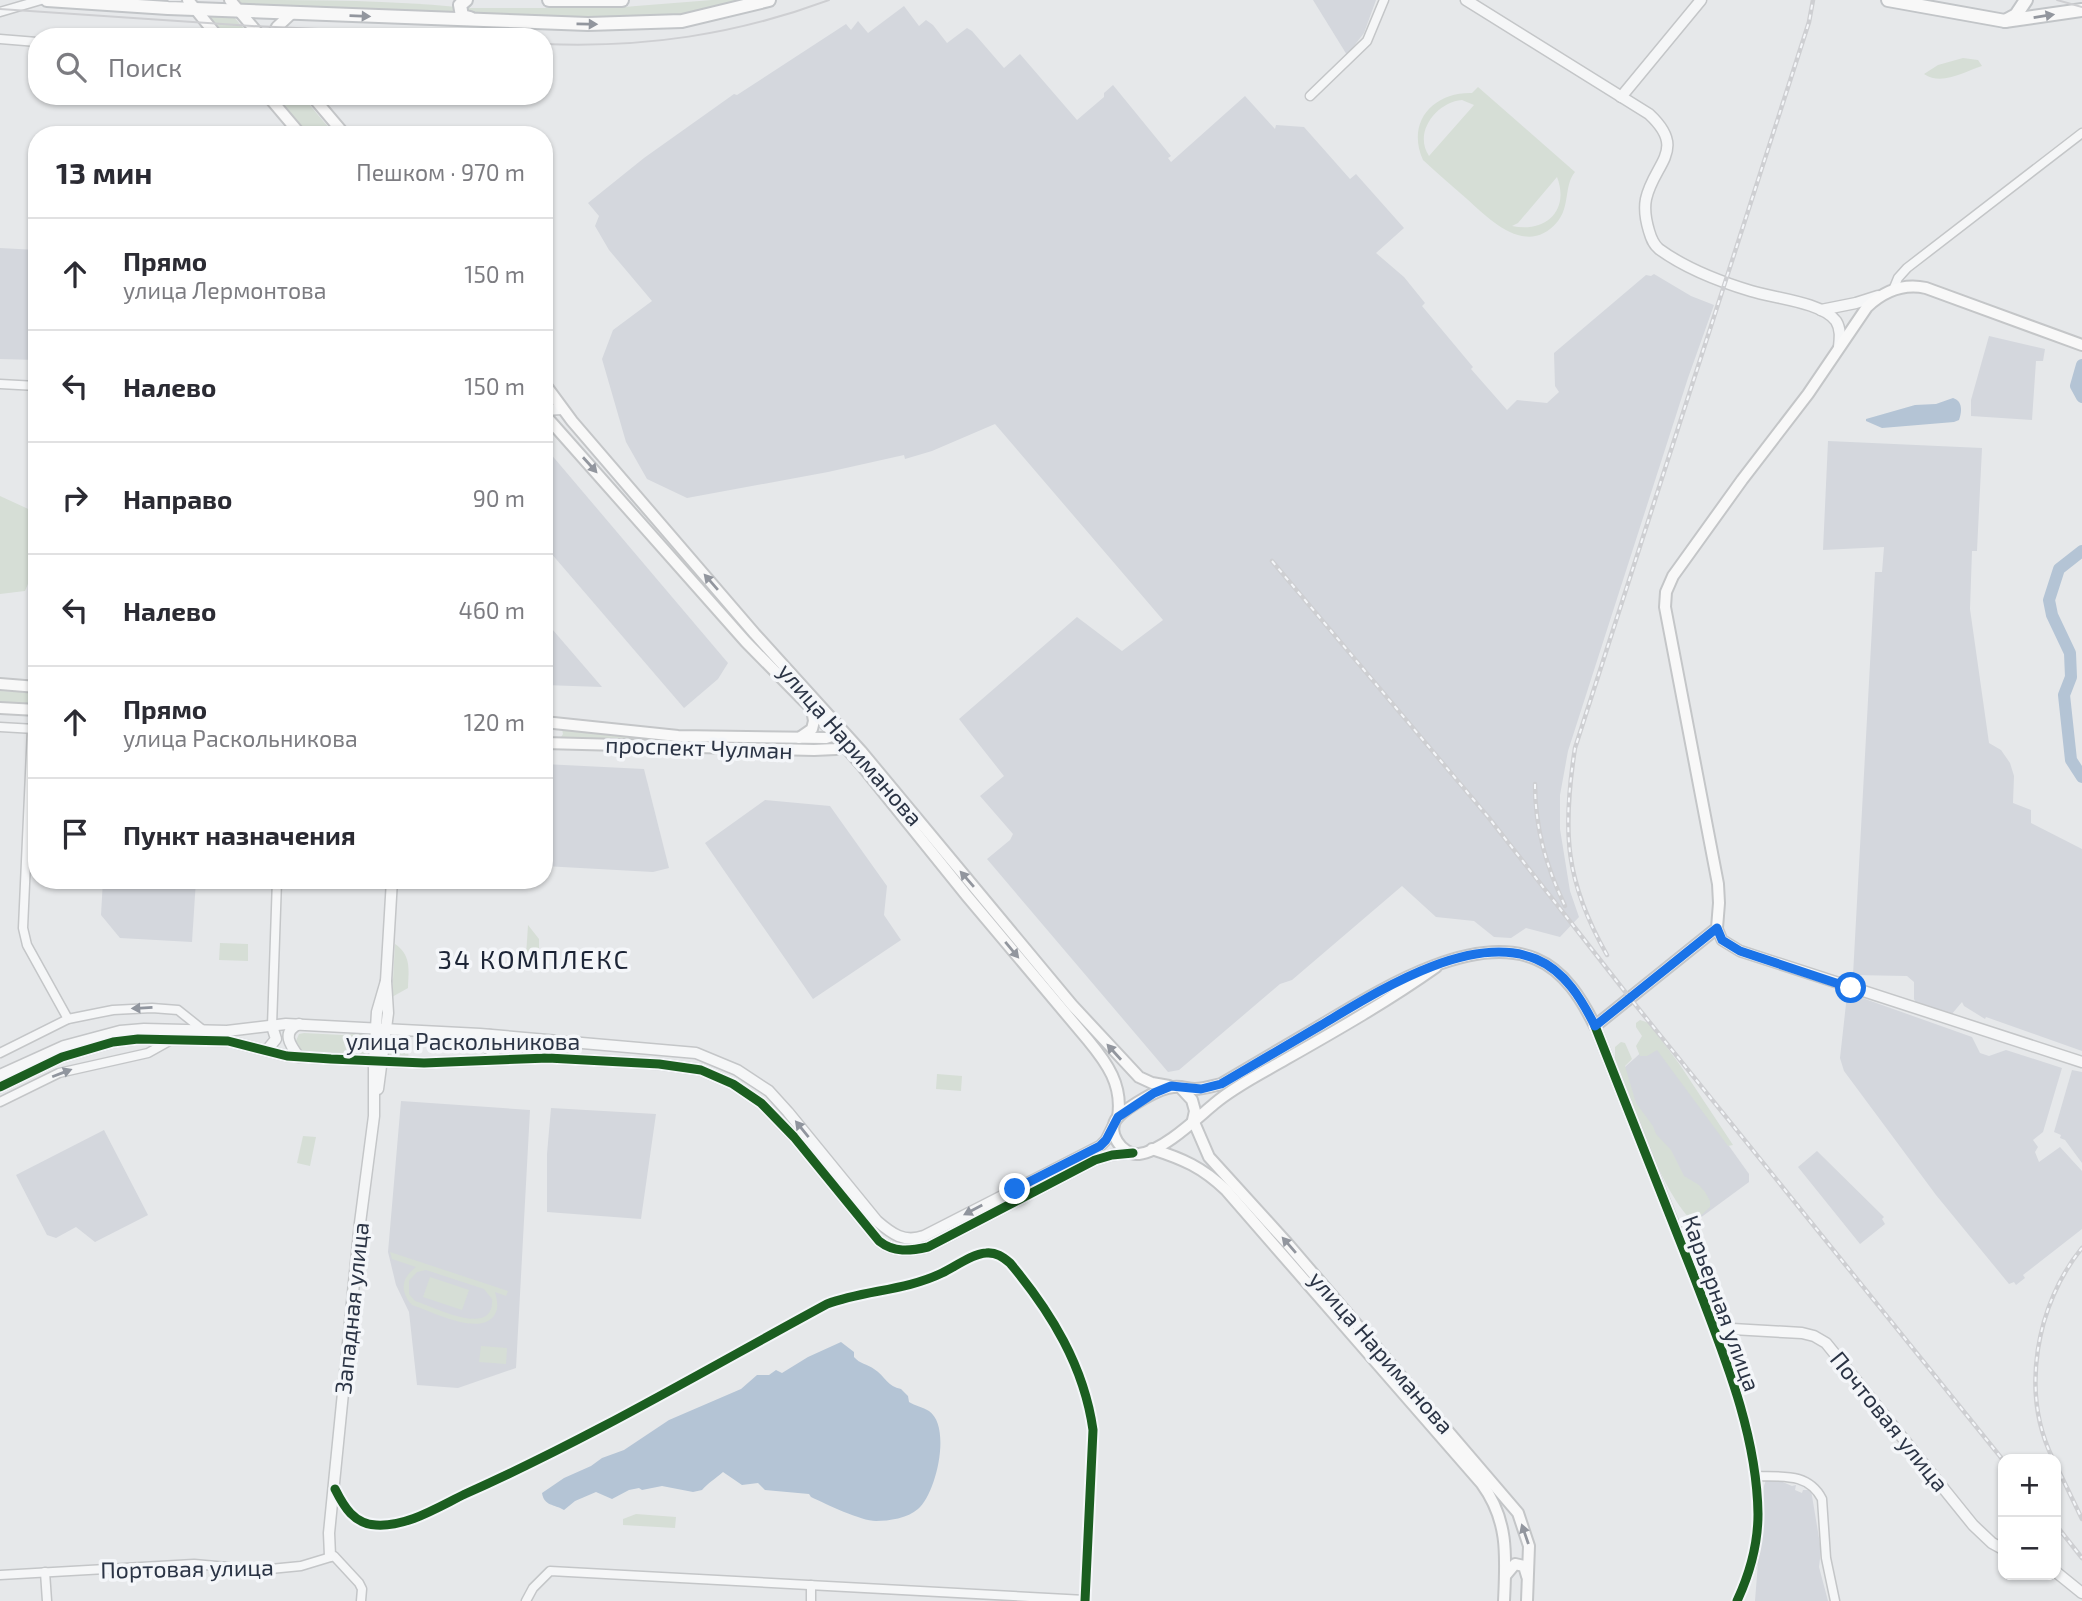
<!DOCTYPE html>
<html lang="ru">
<head>
<meta charset="utf-8">
<style>
	:root { --surface:#fff; --page:#f7f7f7; --text:#2b2b33; --muted:#7c7c81; --line:#e1e1e2 }
	body { margin:0; font-family:"Exo 2",sans-serif; background:var(--page); color:var(--text) }
	.controls { position:absolute; right:21px; bottom:21px; display:grid; overflow:hidden; border-radius:14px; box-shadow:0 2px 5px #0004 }
	.controls button { width:63px; height:63px; display:grid; place-items:center; padding:0; border:0; border-bottom:2px solid var(--line); background:var(--surface); color:var(--text); font:35px sans-serif }
	.stop { position:absolute; width:21px; height:21px; margin:-16px; border:5px solid #1a73e8; border-radius:50%; background:#fff }
	.stop.end { background:#1a73e8; border-color:#fff; box-shadow:0 2px 7px #0008 }
	.list { margin:0; padding:0; list-style:none }
	h2 { display:flex; justify-content:space-between; align-items:center; height:91px; margin:0; padding:0 28px; font-size:30px }
	h2 small { font-size:23px; font-weight:400; color:var(--muted) }
	.list li { display:grid; grid-template-columns:46px 1fr auto; gap:21px; align-items:center; box-sizing:border-box; height:112px; padding:0 28px; border-top:2px solid var(--line) }
	.list b { display:block; font-size:26px; white-space:nowrap }
	.list p { margin:0; font-size:23px; white-space:nowrap; color:var(--muted) }
	.list em { font-size:23px; font-style:normal; color:var(--muted) }
	.icon { flex:none; width:38px; height:38px; fill:none; stroke:currentColor; stroke-width:2; stroke-linecap:round; stroke-linejoin:round }
	.map { position:relative; flex:none; width:2082px; height:1601px; overflow:hidden }
	.search { position:absolute; background:var(--surface); box-shadow:0 2px 5px #0004; left:28px; top:28px; width:525px; height:77px; display:flex; align-items:center; gap:18px; box-sizing:border-box; padding:0 24px; border-radius:28px; color:var(--muted); font-size:26px }
	.panel { position:absolute; background:var(--surface); box-shadow:0 2px 5px #0004; left:28px; top:126px; width:525px; height:763px; border-radius:28px }
	.map>svg:first-child { display:block }
</style>
</head>
<body>
<div class="map">
<svg width="2082" height="1601" viewBox="0 0 2082 1601">
	<rect width="100%" height="100%" fill="#e6e8ea"/>
	<g fill="#d4d7dd">
		<path d="M1313,0H1376L1364,33L1347,55Z"/>
		<path d="M904,6L919,26L926,20L933,25L947,43L967,28L972,31L1004,68L1020,54L1077,120L1104,97V93L1113,85L1171,156L1168,158L1171,162L1245,96L1275,129L1276,125L1304,127L1350,179L1356,174L1404,228L1376,253L1404,277L1425,303L1422,306L1473,367L1471,369L1507,410L1517,400L1547,403L1559,392L1555,386L1554,353L1646,275L1651,276L1654,274L1691,296L1714,305L1688,378L1568,751L1560,795V829L1570,891L1579,917L1560,937L1526,928L1511,938L1494,937L1474,921L1436,917L1402,886L1292,980L1280,984L1179,1070L1168,1072L987,859L1010,840L1013,834L980,796L1004,776L959,719L1077,617L1122,651L1163,620L995,424L932,451L905,459L904,455L828,472L687,498L647,479L626,442L602,359L613,330L652,301L609,250L595,226L599,216L588,203L644,158L734,94L737,95L846,24L851,30L858,21L868,33Z"/>
		<path d="M0,248L37,250V360L0,359Z"/>
		<path d="M1989,336L2045,349L2043,361H2036L2032,420L1971,416V400Z"/>
		<path d="M1828,441L1982,448L1977,551H1972L1970,609L1989,743L2001,750L2010,763L2014,776L2013,803L2031,810V823L2082,849V1051L1986,1017L1985,1019L1964,1006L1962,1002L1951,1015L1916,1003L1914,999V982L1907,976L1853,975L1875,572H1882L1884,547L1823,550Z"/>
		<path d="M544,446L728,663L718,679L684,708L544,545Z"/>
		<path d="M544,622H546L602,687L544,685Z"/>
		<path d="M544,764L644,769L669,868L653,872L544,866Z"/>
		<path d="M765,800L830,806L887,886L884,915L901,940L813,999L705,843Z"/>
		<path d="M103,880H196L192,942L120,938L101,915Z"/>
		<path d="M1851,994L1972,1037L1980,1053L1989,1056L2006,1050L2062,1068L2043,1132L2033,1140L2038,1147L2035,1152L2039,1162L2060,1147L2082,1171V1229L2023,1275L2025,1278L2016,1285L2014,1282L2009,1284L1936,1195L1844,1071L1840,1058L1847,995Z"/>
		<path d="M1654,1041L1749,1174V1182L1696,1221L1659,1157L1623,1073L1625,1067Z"/>
		<path d="M2072,1070L2082,1072V1163L2065,1140L2060,1138L2061,1135L2054,1132Z"/>
		<path d="M401,1101L530,1110L516,1368L458,1388L417,1385L409,1312L396,1285L388,1252Z"/>
		<path d="M551,1108L656,1114L641,1219L547,1212V1154Z"/>
		<path d="M104,1130L148,1215L95,1242L76,1227L56,1238L47,1235L16,1175Z"/>
		<path d="M1817,1151L1884,1217L1882,1219L1885,1224L1860,1244L1798,1167Z"/>
		<path d="M1776,1479L1792,1486L1796,1485L1795,1490L1802,1493L1803,1490H1811L1821,1550L1819,1567L1828,1601H1755L1764,1486L1766,1480Z"/>
	</g>
	<g fill="#d6ded6" fill-rule="evenodd">
		<path d="M237,0C310,0 385,0 457,7V15L240,4Z"/>
		<path d="M712,0H755L686,14L616,20L468,16L466,8H611Z"/>
		<path d="M209,16H233L251,37H227Z"/>
		<path d="M1963,58L1978,60L1982,66C1963,72 1942,86 1924,74L1938,65Z"/>
		<path d="M1478,87L1575,172C1564,185 1570,206 1558,221C1528,258 1491,221 1467,199C1452,186 1437,173 1423,160C1406,122 1433,92 1472,93ZM1462,100L1474,105L1429,156C1413,132 1437,102 1462,100ZM1557,177C1570,211 1545,233 1512,226L1518,223Z"/>
		<path d="M277,96H302L335,135H309Z"/>
		<path d="M0,496L37,513V563L25,591L0,594Z"/>
		<path d="M0,691L37,693V706L0,704Z"/>
		<path d="M561,725L666,740L826,743L822,745L560,739L563,734Z"/>
		<path d="M528,925L539,939V956H526Z"/>
		<path d="M220,943L248,944V961L219,960Z"/>
		<path d="M395,944C411,955 409,969 408,988L392,997Z"/>
		<path d="M1640,1020L1649,1023L1680,1065L1733,1145L1728,1146L1657,1050L1647,1056H1640L1636,1046L1642,1036L1636,1027V1023Z"/>
		<path d="M373,1032L370,1055L303,1052L295,1043L299,1034L304,1033L342,1035Z"/>
		<path d="M390,1034L410,1036L408,1059L388,1057Z"/>
		<path d="M1621,1042L1625,1043L1632,1059L1625,1066L1636,1103L1653,1126L1656,1134L1671,1150L1684,1176L1699,1185L1705,1192L1710,1201V1207L1694,1222C1663,1197 1631,1100 1615,1060V1047Z"/>
		<path d="M937,1074L962,1076L961,1091L936,1089Z"/>
		<path d="M303,1136L316,1137L310,1166L297,1163Z"/>
		<path d="M390,1252L508,1291L506,1296L495,1292C497,1300 499,1307 495,1314C482,1338 431,1311 412,1305C399,1291 402,1277 416,1267L392,1259ZM426,1270L484,1289L492,1299C495,1339 434,1307 415,1301L409,1294V1281L417,1272Z"/>
		<path d="M430,1277L469,1290L462,1310L423,1297Z"/>
		<path d="M481,1346L507,1348L506,1364L479,1362Z"/>
		<path d="M636,1514L676,1517L675,1528L623,1525V1519Z"/>
	</g>
	<g fill="#b4c4d5">
		<path d="M1953,398C1963,401 1962,412 1959,420L1954,422L1882,428L1866,421V419L1915,405L1936,404Z"/>
		<path d="M841,1342L854,1352V1357C860,1364 867,1364 874,1369C885,1376 888,1387 901,1389L908,1396L909,1402C915,1406 923,1407 929,1411C952,1427 936,1494 918,1509C908,1518 889,1521 876,1521C861,1521 826,1504 811,1497L809,1494L765,1490L758,1483L742,1485L723,1472C715,1479 708,1483 702,1490L693,1492L662,1486L642,1490L639,1488L629,1490L612,1499L596,1492L575,1501L564,1510C554,1504 544,1506 542,1493L564,1478L591,1466L602,1458L624,1450L669,1420L741,1389L757,1375H769L776,1370L782,1373L808,1357Z"/>
	</g>
	<g fill="none" stroke-linecap="round" stroke-linejoin="round">
		<g stroke="#b4c4d5" stroke-width="12">
			<path d="M2082,365L2076,386L2082,397"/>
			<path d="M2082,551L2059,569L2049,600L2052,615L2070,653L2071,677L2064,695L2071,760L2082,777"/>
		</g>
		<g stroke="#c4c6c8" stroke-width="11">
			<g id="minor">
				<path d="M0,12L41,0"/>
				<path d="M0,39L37,42"/>
				<path d="M1310,96L1367,41L1384,0"/>
				<path d="M1893,290L1898,278L1907,268L2082,133"/>
				<path d="M0,384L37,386"/>
				<path d="M0,727L35,729"/>
				<path d="M32,729L23,928L27,945L68,1019"/>
				<path d="M272,1026L277,880"/>
				<path d="M0,1053L68,1019L113,1010L152,1008L178,1010L203,1030"/>
				<path d="M0,1102L59,1073L148,1053L173,1039"/>
				<path d="M1715,1328C1740,1397 1770,1489 1753,1561C1749,1575 1743,1588 1737,1601"/>
				<path d="M1755,1476C1781,1477 1808,1472 1822,1499L1826,1558L1835,1601"/>
				<path d="M335,1489C344,1507 354,1524 376,1525C407,1527 438,1507 465,1494C589,1439 707,1369 827,1304C864,1290 905,1291 942,1273C955,1267 971,1254 986,1253C996,1252 1003,1257 1010,1263C1051,1312 1084,1366 1093,1430L1085,1601"/>
				<path d="M45,1572L47,1601"/>
				<path d="M0,1575L194,1564L260,1570L301,1566L334,1556L359,1583L362,1589L361,1601"/>
				<path d="M526,1601L533,1588L550,1571L1085,1600"/>
				<path d="M811,1601V1585"/>
			</g>
		</g>
		<g stroke="#c4c6c8" stroke-width="13">
			<g id="tertiary">
				<path d="M1466,0L1649,114C1688,150 1654,163 1646,199C1644,209 1646,221 1649,231C1651,238 1653,244 1659,249C1685,268 1721,282 1751,291C1773,298 1822,302 1836,321C1841,329 1840,338 1839,347"/>
				<path d="M1621,97L1701,0"/>
				<path d="M1821,310L1856,303L1878,296"/>
				<path d="M544,410L562,409"/>
				<path d="M1717,928L1722,940L1740,951L2082,1062"/>
				<path d="M299,1024C281,1032 290,1045 299,1057"/>
				<path d="M1595,1026L1715,1328L1802,1333L1814,1336L1826,1343L1973,1525L1992,1543L2003,1549"/>
				<path d="M267,1050L276,1039L272,1026"/>
				<path d="M488,1059C496,1053 500,1042 490,1035"/>
				<path d="M0,1075L64,1046L120,1031L144,1029L227,1031L286,1024L480,1034L696,1053L737,1070L769,1091L788,1112L877,1221C892,1234 904,1243 924,1236L1100,1146L1106,1140L1113,1126"/>
				<path d="M0,1087L62,1057L113,1042L138,1039L228,1041L287,1056L331,1059L424,1063L548,1058L659,1064L701,1070L733,1084L761,1103L794,1137L879,1241C894,1253 910,1251 928,1247L1095,1160L1112,1155L1132,1153"/>
				<path d="M378,1089L388,1013L386,981L392,880"/>
				<path d="M330,1556L329,1533L360,1223L374,1116V1060L377,1012L386,981"/>
				<path d="M2056,1572L2082,1593"/>
			</g>
		</g>
		<g stroke="#c4c6c8" stroke-width="14">
			<g id="secondary">
				<path d="M188,0L218,37"/>
				<path d="M230,0L261,37"/>
				<path d="M272,37L277,27L292,13"/>
				<path d="M268,96L301,135"/>
				<path d="M312,96L345,135"/>
				<path d="M544,383L572,421L755,634L861,751L1072,1005L1139,1077L1152,1083L1169,1086"/>
				<path d="M544,414L746,642L812,709L863,767L967,896L1088,1040C1107,1063 1123,1085 1118,1117"/>
				<path d="M0,684L37,687"/>
				<path d="M0,708L37,710"/>
				<path d="M544,722L678,736L826,738L832,736L839,730"/>
				<path d="M799,738L812,729L814,721L812,709"/>
				<path d="M544,743L814,750L836,749L848,741"/>
				<path d="M1436,967C1388,1001 1337,1030 1286,1059C1262,1073 1235,1086 1214,1104C1196,1119 1163,1151 1139,1154C1122,1156 1105,1131 1118,1117C1128,1107 1160,1087 1174,1087C1181,1086 1188,1089 1195,1089C1204,1089 1212,1086 1221,1084C1253,1065 1286,1046 1318,1027C1374,994 1470,931 1536,959C1565,971 1582,1000 1595,1026L1717,928L1719,903L1718,884L1665,607L1666,592L1673,576L1742,480L1808,394L1867,307C1884,291 1903,283 1926,288L2082,345"/>
				<path d="M1180,1087L1192,1100L1195,1111L1193,1120L1209,1157L1287,1243L1518,1513L1529,1546L1527,1601"/>
				<path d="M1152,1149C1183,1159 1202,1167 1226,1190L1482,1484C1509,1521 1506,1557 1504,1601"/>
				<path d="M1505,1576L1515,1564L1524,1566L1527,1576"/>
			</g>
		</g>
		<g stroke="#c2c5c8" stroke-width="16">
			<g id="primary">
				<path d="M47,0L168,8L588,24L682,21L769,0"/>
				<path d="M466,0L460,5L462,16L470,18"/>
				<path d="M549,0H622"/>
				<path d="M1888,0L2005,21L2082,10"/>
				<path d="M2005,21L2016,15L2026,0"/>
			</g>
		</g>
		<use href="#minor" stroke="#f5f6f7" stroke-width="8"/>
		<use href="#tertiary" stroke="#f5f6f7" stroke-width="10"/>
		<use href="#secondary" stroke="#f8f8f8" stroke-width="10"/>
		<use href="#primary" stroke="#f8f8f8" stroke-width="12"/>
		<g stroke="#cecfd2" stroke-width="2">
			<path d="M2057,0L2082,7"/>
			<path d="M0,9L252,26L489,37"/>
			<path d="M544,44C644,48 735,35 829,0"/>
		</g>
		<g stroke="#cecfd2" stroke-width="4.5">
			<g id="rail">
				<path d="M1272,561L1489,818L1630,998L2003,1460"/>
				<path d="M1535,784C1535,828 1546,866 1565,906"/>
				<path d="M1607,955C1565,881 1562,832 1575,748L1809,22L1813,0"/>
				<path d="M2053,1459C2020,1393 2036,1304 2082,1248"/>
				<path d="M2056,1465L2082,1519"/>
				<path d="M2056,1525L2082,1558"/>
			</g>
		</g>
		<use href="#rail" stroke="#f4f6f9" stroke-width="2" stroke-dasharray="5" stroke-linecap="butt"/>
		<g stroke="#f4f6f9" stroke-width="13">
			<g id="cycleway">
				<path d="M1595,1026C1628,1110 1662,1194 1695,1279C1723,1353 1757,1433 1758,1514C1758,1545 1750,1573 1737,1601"/>
				<path d="M0,1087L62,1057L113,1042L138,1039L228,1041L287,1056L331,1059L424,1063L548,1058L659,1064L701,1070L733,1084L761,1103L794,1137L879,1241C894,1253 910,1251 928,1247L1095,1160L1112,1155L1133,1153"/>
				<path d="M335,1489C344,1507 354,1524 376,1525C407,1527 438,1507 465,1494C589,1439 707,1369 827,1304C864,1290 905,1291 942,1273C955,1267 971,1254 986,1253C996,1252 1003,1257 1010,1263C1051,1312 1084,1366 1093,1430L1085,1601"/>
			</g>
		</g>
		<use href="#cycleway" stroke="#1b5e20" stroke-width="9"/>
	</g>
	<defs><path id="oneway-solid" d="M-6-.8H1V-3.2L6.5 0L1 3.2V.8H-6Z" transform="scale(1.75)"/></defs>
	<g fill="#92969e">
		<use href="#oneway-solid" transform="translate(360 16) rotate(2)"/>
		<use href="#oneway-solid" transform="translate(2044 16) rotate(-9)"/>
		<use href="#oneway-solid" transform="translate(587 24) rotate(1)"/>
		<use href="#oneway-solid" transform="translate(590 465) rotate(48)"/>
		<use href="#oneway-solid" transform="translate(711 582) rotate(-131)"/>
		<use href="#oneway-solid" transform="translate(967 879) rotate(-131)"/>
		<use href="#oneway-solid" transform="translate(1012 950) rotate(50)"/>
		<use href="#oneway-solid" transform="translate(1114 1052) rotate(-132)"/>
		<use href="#oneway-solid" transform="translate(1289 1245) rotate(-131)"/>
		<use href="#oneway-solid" transform="translate(1525 1534) rotate(-109)"/>
	</g>
	<g fill="#90959e">
		<use href="#oneway-solid" transform="translate(142 1008) rotate(177)"/>
		<use href="#oneway-solid" transform="translate(62 1073) rotate(-21)"/>
		<use href="#oneway-solid" transform="translate(802 1129) rotate(-129)"/>
		<use href="#oneway-solid" transform="translate(973 1210) rotate(152)"/>
	</g>
	<g fill="none" stroke-linecap="round" stroke-linejoin="round">
		<path stroke="#1a73e8" stroke-width="9" d="M1015,1189L1100,1146L1106,1140L1118,1117L1154,1093L1171,1086L1201,1089L1221,1084C1253,1065 1286,1046 1318,1027C1374,994 1469,931 1536,959C1565,971 1582,1000 1595,1026L1717,928L1722,940L1740,951L1851,988"/>
	</g>
	<g text-anchor="middle" dominant-baseline="central" stroke-width="7" stroke-linejoin="round" paint-order="stroke">
		<g font-size="23" fill="#2b3445" stroke="#f4f6f9">
			<text transform="translate(851 744) rotate(49)">улица Нариманова</text>
			<text transform="translate(699 747) rotate(2)">проспект Чулман</text>
			<text x="463" y="1041">улица Раскольникова</text>
			<text transform="translate(1722 1303) rotate(70)">Карьерная улица</text>
			<text transform="translate(351 1308) rotate(-84)">Западная улица</text>
			<text transform="translate(1382 1352) rotate(49)">улица Нариманова</text>
			<text transform="translate(1890 1421) rotate(51)">Почтовая улица</text>
			<text transform="translate(187 1568) rotate(-1)">Портовая улица</text>
		</g>
		<g font-size="26" letter-spacing="2" fill="#1d2536" stroke="#f4f6f9">
			<text x="534" y="958">34 КОМПЛЕКС</text>
		</g>
	</g>
</svg>
<div class="controls">
<button>+</button>
<button>−</button>
</div>
<div class="stop" style="left:1851px;top:988px"></div>
<div class="stop end" style="left:1015px;top:1189px"></div>
<div class="search"><svg class="icon" aria-label="search" viewBox="0 0 24 24"><circle cx="10" cy="10" r="6"/><path d="M15 15l6 6"/></svg>Поиск</div>
<section class="panel">
<h2>13 мин<small>Пешком · 970 m</small></h2>
<ul class="list">
<li><svg class="icon" aria-label="ahead" viewBox="0 0 24 24"><path d="M12 20V5M6 11l6-6 6 6"/></svg><div><b>Прямо</b><p>улица Лермонтова</p></div><em>150 m</em></li>
<li><svg class="icon" aria-label="left" viewBox="0 0 24 24"><path d="M17 20v-9H6M10 6l-5 5 5 5"/></svg><div><b>Налево</b></div><em>150 m</em></li>
<li><svg class="icon" aria-label="right" viewBox="0 0 24 24"><path d="M7 20v-9h11M14 6l5 5-5 5"/></svg><div><b>Направо</b></div><em>90 m</em></li>
<li><svg class="icon" aria-label="left" viewBox="0 0 24 24"><path d="M17 20v-9H6M10 6l-5 5 5 5"/></svg><div><b>Налево</b></div><em>460 m</em></li>
<li><svg class="icon" aria-label="ahead" viewBox="0 0 24 24"><path d="M12 20V5M6 11l6-6 6 6"/></svg><div><b>Прямо</b><p>улица Раскольникова</p></div><em>120 m</em></li>
<li><svg class="icon" aria-label="arrive" viewBox="0 0 24 24"><path d="M6 21V4h12l-3 4 3 4H6"/></svg><div><b>Пункт назначения</b></div></li>
</ul>
</section>
</div>
</body>
</html>
